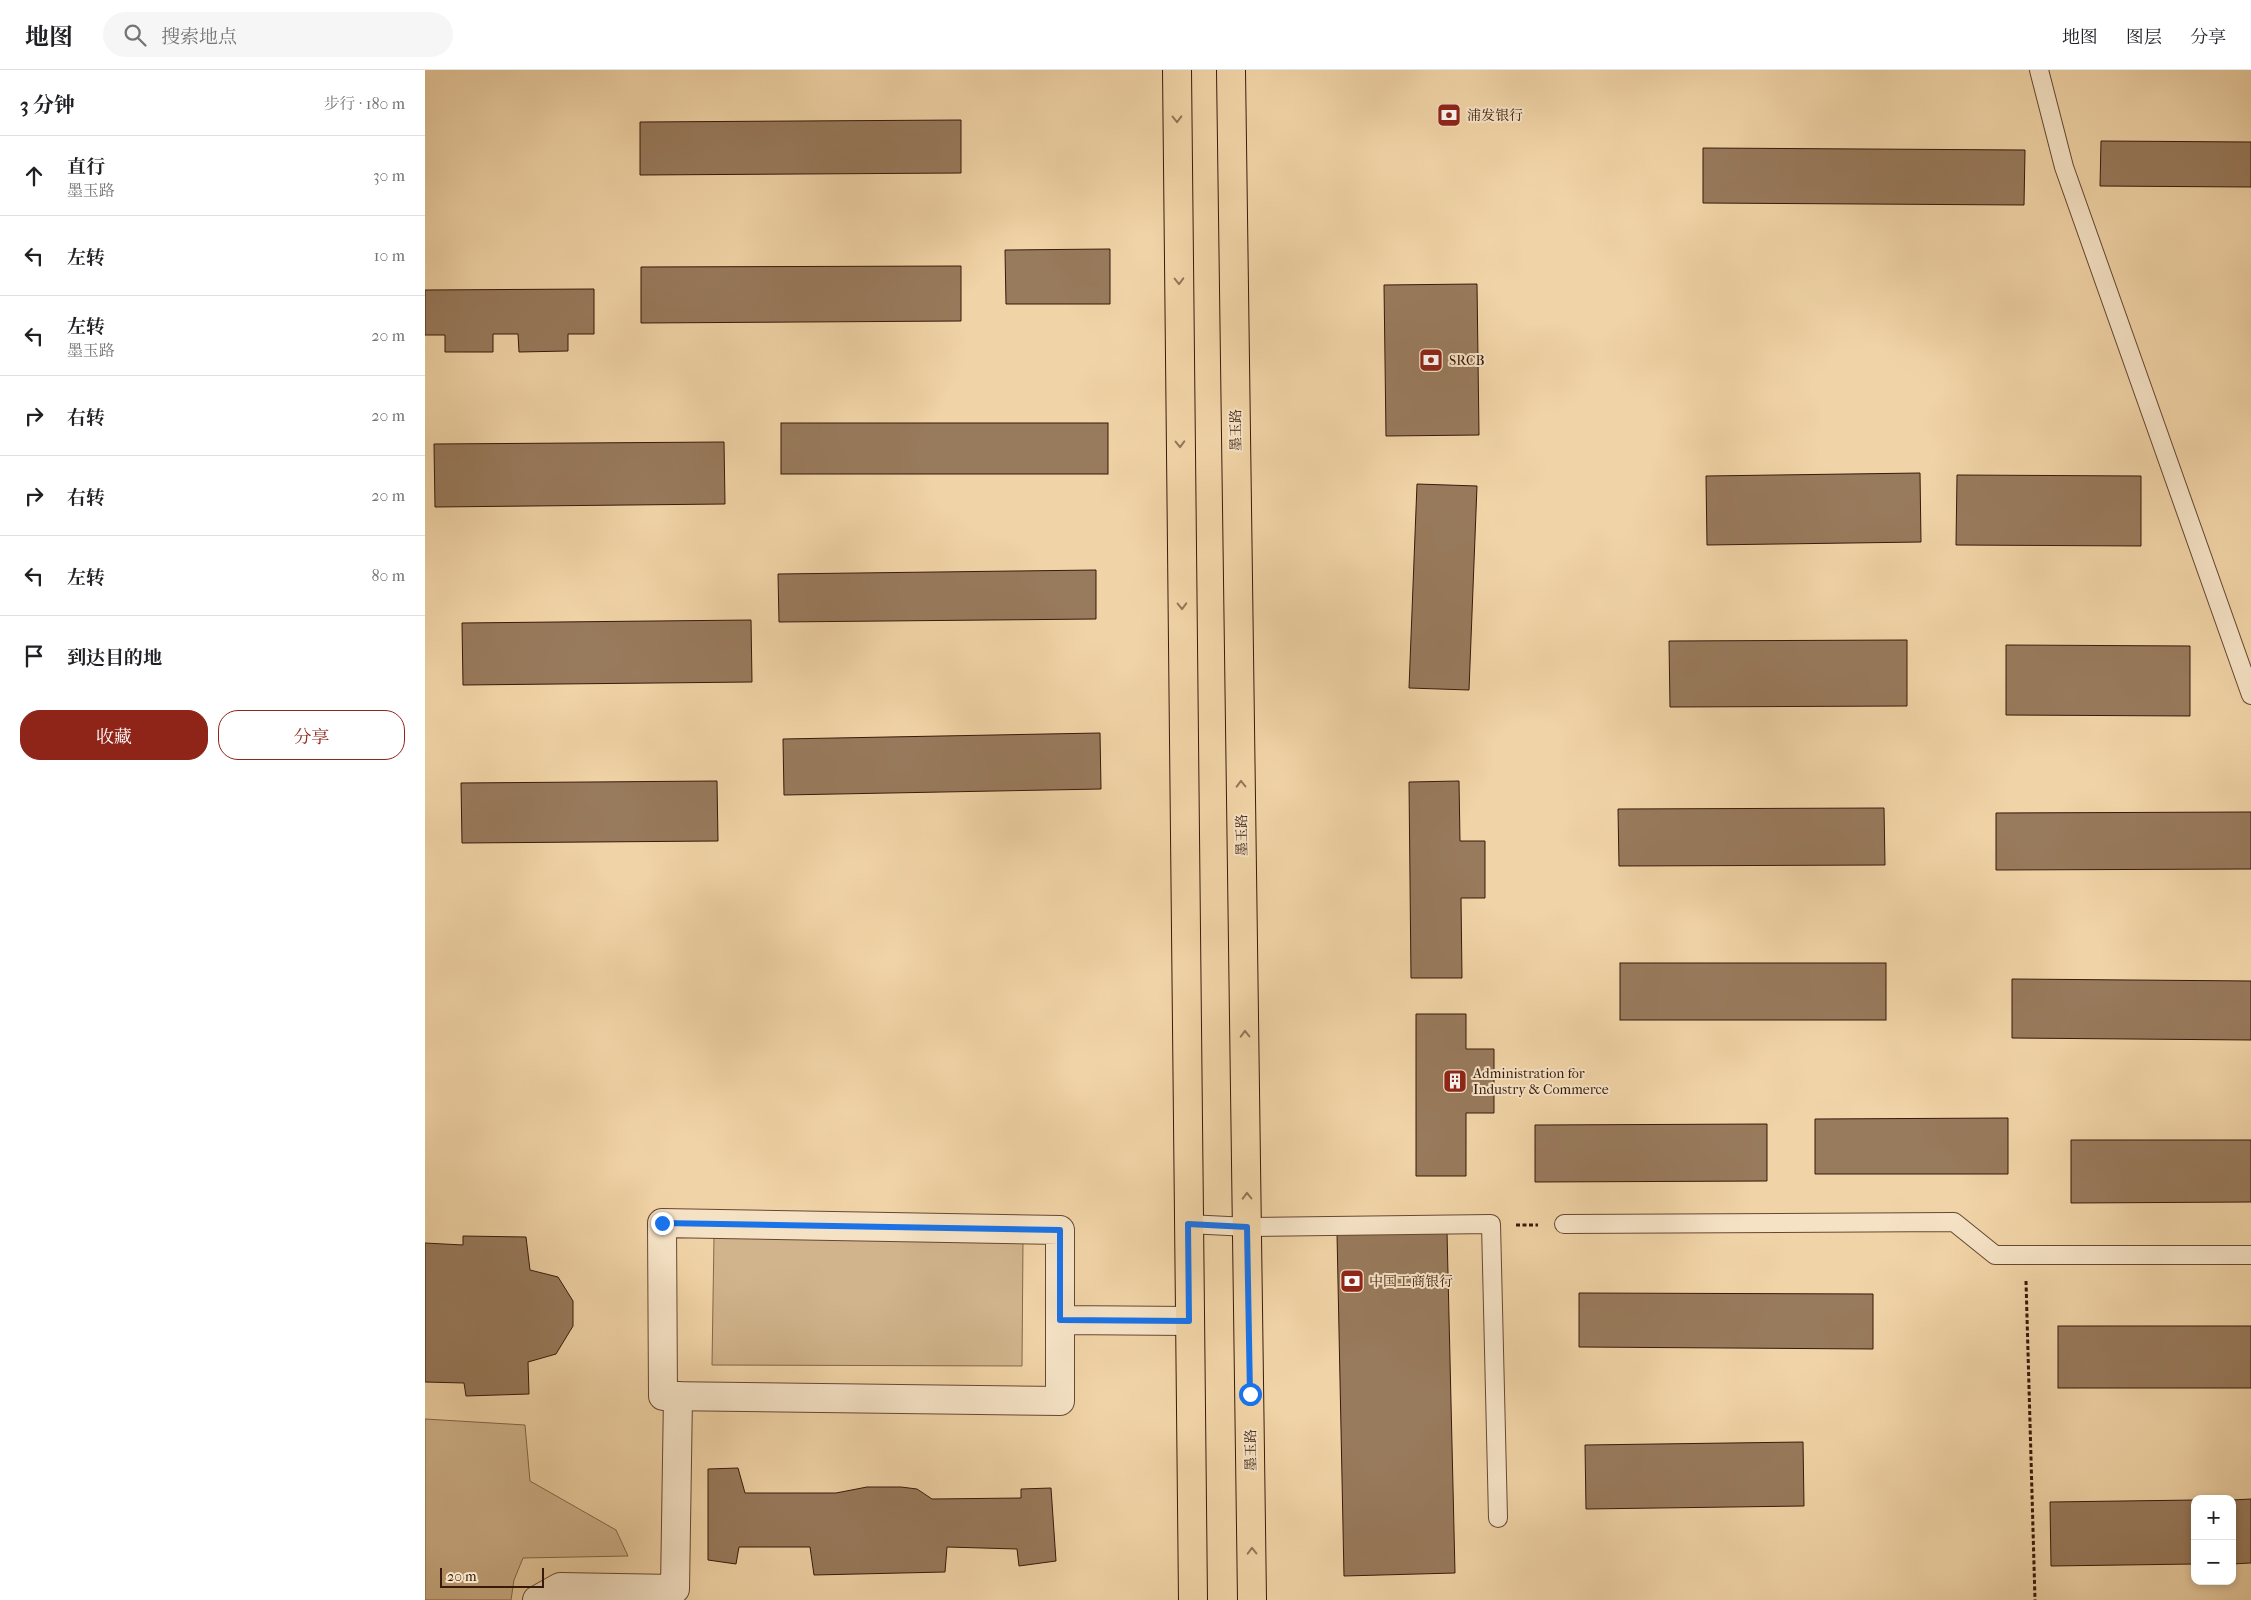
<!DOCTYPE html>
<html lang="zh">
<head>
<meta charset="utf-8">
<style>
	:root { --surface:#fff; --page:#f6f6f6; --text:#202124; --muted:#757577; --line:#e0e0e0; --accent:#8f2418 }
	body { margin:0; font-family:"IM FELL French Canon","Noto Serif SC",serif; background:var(--page); color:var(--text) }
	.controls { position:absolute; right:15px; bottom:15px; display:grid; overflow:hidden; border-radius:10px; box-shadow:0 2px 8px #0003 }
	.controls button { width:45px; height:45px; display:grid; place-items:center; padding:0; border:0; border-bottom:1px solid var(--line); background:var(--surface); color:var(--text); font:25px sans-serif }
	.scale { position:absolute; left:15px; bottom:12px; width:104px; box-sizing:border-box; padding-left:5px; border:2px solid #381a0b; border-top:0; font-size:14px; line-height:18px; white-space:nowrap; color:#381a0b; -webkit-text-stroke:4px #f5e2c5; paint-order:stroke }
	.stop { position:absolute; width:15px; height:15px; margin:-11px; border:4px solid #1a73e8; border-radius:50%; background:#fff }
	.stop.end { background:#1a73e8; border-color:#fff; box-shadow:0 1px 5px #0008 }
	.list { margin:0; padding:0; list-style:none }
	h2 { display:flex; justify-content:space-between; align-items:center; height:65px; margin:0; padding:0 20px; font-size:21px }
	h2 small { font-size:16px; font-weight:400; color:var(--muted) }
	.list li { display:grid; grid-template-columns:32px 1fr auto; gap:15px; align-items:center; box-sizing:border-box; height:80px; padding:0 20px; border-top:1px solid var(--line) }
	.list b { display:block; font-size:19px; white-space:nowrap }
	.list p { margin:0; font-size:16px; white-space:nowrap; color:var(--muted) }
	.list em { font-size:16px; font-style:normal; color:var(--muted) }
	.actions { display:flex; gap:10px; padding:15px 20px }
	.actions a { flex:1; padding:11px 0; border:1px solid var(--accent); border-radius:20px; text-align:center; font-size:18px; color:var(--accent) }
	.actions .main { background:var(--accent); color:#fff }
	.icon { flex:none; width:28px; height:28px; fill:none; stroke:currentColor; stroke-width:2; stroke-linecap:round; stroke-linejoin:round }
	.map { position:relative; flex:none; width:1826px; height:1530px; overflow:hidden }
	header { display:flex; align-items:center; gap:30px; box-sizing:border-box; height:70px; padding:0 25px; background:var(--surface); border-bottom:1px solid var(--line) }
	header strong { font-size:24px }
	nav { display:flex; gap:28px; margin-inline-start:auto; font-size:18px }
	.search { width:350px; height:45px; background:var(--page); display:flex; align-items:center; gap:12px; box-sizing:border-box; padding:0 18px; border-radius:28px; color:var(--muted); font-size:19px }
	main { display:flex }
	aside { flex:1; background:var(--surface) }
	.map>svg:first-child { display:block }
</style>
</head>
<body>
<header>
<strong>地图</strong>
<div class="search"><svg class="icon" aria-label="search" viewBox="0 0 24 24"><circle cx="10" cy="10" r="6"/><path d="M15 15l6 6"/></svg>搜索地点</div>
<nav><a>地图</a><a>图层</a><a>分享</a></nav>
</header>
<main>
<aside>
<h2>3 分钟<small>步行 · 180 m</small></h2>
<ul class="list">
<li><svg class="icon" aria-label="ahead" viewBox="0 0 24 24"><path d="M12 20V5M6 11l6-6 6 6"/></svg><div><b>直行</b><p>墨玉路</p></div><em>30 m</em></li>
<li><svg class="icon" aria-label="left" viewBox="0 0 24 24"><path d="M17 20v-9H6M10 6l-5 5 5 5"/></svg><div><b>左转</b></div><em>10 m</em></li>
<li><svg class="icon" aria-label="left" viewBox="0 0 24 24"><path d="M17 20v-9H6M10 6l-5 5 5 5"/></svg><div><b>左转</b><p>墨玉路</p></div><em>20 m</em></li>
<li><svg class="icon" aria-label="right" viewBox="0 0 24 24"><path d="M7 20v-9h11M14 6l5 5-5 5"/></svg><div><b>右转</b></div><em>20 m</em></li>
<li><svg class="icon" aria-label="right" viewBox="0 0 24 24"><path d="M7 20v-9h11M14 6l5 5-5 5"/></svg><div><b>右转</b></div><em>20 m</em></li>
<li><svg class="icon" aria-label="left" viewBox="0 0 24 24"><path d="M17 20v-9H6M10 6l-5 5 5 5"/></svg><div><b>左转</b></div><em>80 m</em></li>
<li><svg class="icon" aria-label="arrive" viewBox="0 0 24 24"><path d="M6 21V4h12l-3 4 3 4H6"/></svg><div><b>到达目的地</b></div></li>
</ul>
<div class="actions"><a class="main">收藏</a><a>分享</a></div>
</aside>
<div class="map">
<svg width="1826" height="1530" viewBox="0 0 1826 1530">
	<rect width="100%" height="100%" fill="#f0d3a6"/>
	<filter id="stains"><feTurbulence type="fractalNoise" baseFrequency=".004" numOctaves="4"/><feColorMatrix values="0 0 0 0 .2 0 0 0 0 .09 0 0 0 0 .02 0 0 0 .5 -.17"/></filter>
	<radialGradient id="worn" r=".72"><stop offset=".6" stop-color="#630" stop-opacity="0"/><stop offset="1" stop-color="#630" stop-opacity=".3"/></radialGradient>
	<g fill="#d1b48c" stroke="#84674c">
		<path d="M289,1166L598,1171L597,1296L287,1295Z"/>
		<path d="M0,1349L100,1355L105,1411L191,1460L203,1486L98,1488L89,1510L86,1530H0Z"/>
	</g>
	<g fill="#987a5c" stroke="#381a0b">
		<path d="M536,50V103L215,105V52Z"/>
		<path d="M1676,71L1826,72V117L1675,116Z"/>
		<path d="M1278,78L1600,80L1599,135L1278,133Z"/>
		<path d="M685,179V234H581L580,180Z"/>
		<path d="M536,196V251L216,253V197Z"/>
		<path d="M1052,214L1054,365L961,366L959,215Z"/>
		<path d="M169,219V264H143V281L94,282L93,264H68V282H20V265H0V220Z"/>
		<rect x="356" y="353" width="327" height="51"/>
		<path d="M299,372L300,434L10,437L9,374Z"/>
		<path d="M1495,403L1496,472L1282,475L1281,406Z"/>
		<path d="M1532,405L1716,406V476L1531,475Z"/>
		<path d="M992,414L1052,416L1044,620L984,618Z"/>
		<path d="M671,500V549L354,552L353,504Z"/>
		<path d="M326,550L327,612L38,615L37,553Z"/>
		<path d="M1482,570V636L1245,637L1244,571Z"/>
		<path d="M1581,575L1765,576V646L1581,645Z"/>
		<path d="M675,663L676,719L359,725L358,669Z"/>
		<path d="M292,711L293,771L37,773L36,713Z"/>
		<path d="M1034,711L1035,771H1060V828H1036L1037,908H986L984,712Z"/>
		<path d="M1459,738L1460,795L1194,796L1193,739Z"/>
		<path d="M1826,742V799L1571,800V743Z"/>
		<rect x="1195" y="893" width="266" height="57"/>
		<path d="M1587,909L1826,911V970L1587,968Z"/>
		<path d="M991,944H1041V979H1069V1043H1041V1106H991Z"/>
		<path d="M1583,1048V1104H1390V1049Z"/>
		<path d="M1342,1054V1111L1110,1112V1055Z"/>
		<path d="M1646,1070H1826V1132L1646,1133Z"/>
		<path d="M1022,1161L1030,1503L919,1506L912,1163Z"/>
		<path d="M38,1166L101,1167L105,1200L133,1207L148,1231V1256L131,1284L103,1292L104,1324L41,1326L39,1313L0,1312V1173L38,1175Z"/>
		<path d="M1154,1223L1448,1224V1279L1154,1277Z"/>
		<rect x="1633" y="1256" width="193" height="62"/>
		<path d="M1378,1372L1379,1436L1161,1439L1160,1375Z"/>
		<path d="M313,1398L320,1423H411L442,1417H476L492,1419L507,1429L596,1428V1419L626,1418L631,1491L594,1496L592,1479L522,1477L520,1502L389,1505L385,1477H314L311,1494L283,1490V1399Z"/>
		<path d="M1826,1429V1493L1807,1494V1430Z"/>
		<path d="M1770,1430V1494L1626,1496L1625,1432Z"/>
	</g>
	<g fill="none" stroke-linecap="round" stroke-linejoin="round">
		<g stroke="#664832" stroke-width="20">
			<g id="lane">
				<path d="M1614,0L1639,97L1826,625"/>
				<path d="M763,1154L823,1157L1066,1154L1073,1448"/>
				<path d="M1139,1154L1529,1152L1570,1185H1826"/>
			</g>
		</g>
		<g stroke="#664832" stroke-width="30">
			<g id="street">
				<path d="M635,1250V1160L237,1153L238,1326L635,1331V1250L764,1251"/>
				<path d="M112,1530L135,1517L250,1519L253,1326"/>
			</g>
		</g>
		<g stroke="#381a0b" stroke-width="30">
			<g id="primary">
				<path d="M752,0L768,1530"/>
				<path d="M806,0L827,1530"/>
			</g>
		</g>
		<g stroke="#381a0b" stroke-width="3" stroke-dasharray="4 2.5" stroke-linecap="butt">
			<path d="M1091,1155H1113"/>
			<path d="M1601,1211L1610,1530"/>
		</g>
		<use href="#lane" stroke="#f5e2c5" stroke-width="18"/>
		<use href="#street" stroke="#f5e2c5" stroke-width="28"/>
		<use href="#primary" stroke="#f0d3a6" stroke-width="28"/>
	</g>
	<defs><path id="oneway-chevron" d="M-2-3.5L2.5 0L-2 3.5" fill="none" stroke-width="1.6" stroke-linecap="round" stroke-linejoin="round" transform="scale(1.25)"/></defs>
	<g stroke="#947658">
		<use href="#oneway-chevron" transform="translate(752 49) rotate(89)"/>
		<use href="#oneway-chevron" transform="translate(754 211) rotate(89)"/>
		<use href="#oneway-chevron" transform="translate(755 374) rotate(89)"/>
		<use href="#oneway-chevron" transform="translate(757 536) rotate(89)"/>
		<use href="#oneway-chevron" transform="translate(816 714) rotate(-91)"/>
		<use href="#oneway-chevron" transform="translate(820 964) rotate(-91)"/>
		<use href="#oneway-chevron" transform="translate(822 1126) rotate(-91)"/>
		<use href="#oneway-chevron" transform="translate(827 1481) rotate(-91)"/>
	</g>
	<g fill="none" stroke-linecap="round" stroke-linejoin="round">
		<path stroke="#1a73e8" stroke-width="6" d="M237,1153L635,1160V1250L764,1251L763,1154L822,1157L825,1324"/>
	</g>
	<defs>
		<g id="bank-square" transform="scale(1.25)"><rect x="-9" y="-9" width="18" height="18" rx="4" fill="#8f2418" stroke="#f5e2c5"/><path d="M-6-4H6V4H-6ZM0-2.3a2.3 2.3 0 1 0 0 4.6a2.3 2.3 0 1 0 0-4.6Z" fill="#fff"/></g>
		<g id="building-square" transform="scale(1.25)"><rect x="-9" y="-9" width="18" height="18" rx="4" fill="#8f2418" stroke="#f5e2c5"/><path d="M-4-6H4V6H1V3H-1V6H-4ZM-2.5-4.3h1.7v1.8h-1.7ZM.8-4.3h1.7v1.8H.8ZM-2.5-1h1.7V.8h-1.7ZM.8-1h1.7V.8H.8Z" fill="#fff"/></g>
	</defs>
	<g fill-rule="evenodd">
		<use href="#bank-square" x="1024" y="45"/>
		<use href="#bank-square" x="1006" y="290"/>
		<use href="#building-square" x="1030" y="1011"/>
		<use href="#bank-square" x="927" y="1211"/>
	</g>
	<g text-anchor="middle" dominant-baseline="central" stroke-width="4" stroke-linejoin="round" paint-order="stroke">
		<g font-size="14" fill="#381a0b" stroke="#f5e2c5" text-anchor="start">
			<text x="1042" y="45">浦发银行</text>
			<text x="1024" y="290">SRCB</text>
			<text x="1048" y="1003">Administration for<tspan x="1048" dy="16">Industry &amp; Commerce</tspan></text>
			<text x="944" y="1211">中国工商银行</text>
		</g>
		<g font-size="14" fill="#381a0b" stroke="#f5e2c5">
			<text transform="translate(811 360) rotate(-91)">墨玉路</text>
			<text transform="translate(817 765) rotate(-91)">墨玉路</text>
			<text transform="translate(826 1380) rotate(-91)">墨玉路</text>
		</g>
	</g>
	<rect width="100%" height="100%" filter="url(#stains)"/>
	<rect width="100%" height="100%" fill="url(#worn)"/>
</svg>
<div class="controls">
<button>+</button>
<button>−</button>
</div>
<div class="scale">20 m</div>
<div class="stop" style="left:825px;top:1324px"></div>
<div class="stop end" style="left:237px;top:1153px"></div>
</div>
</main>
</body>
</html>
